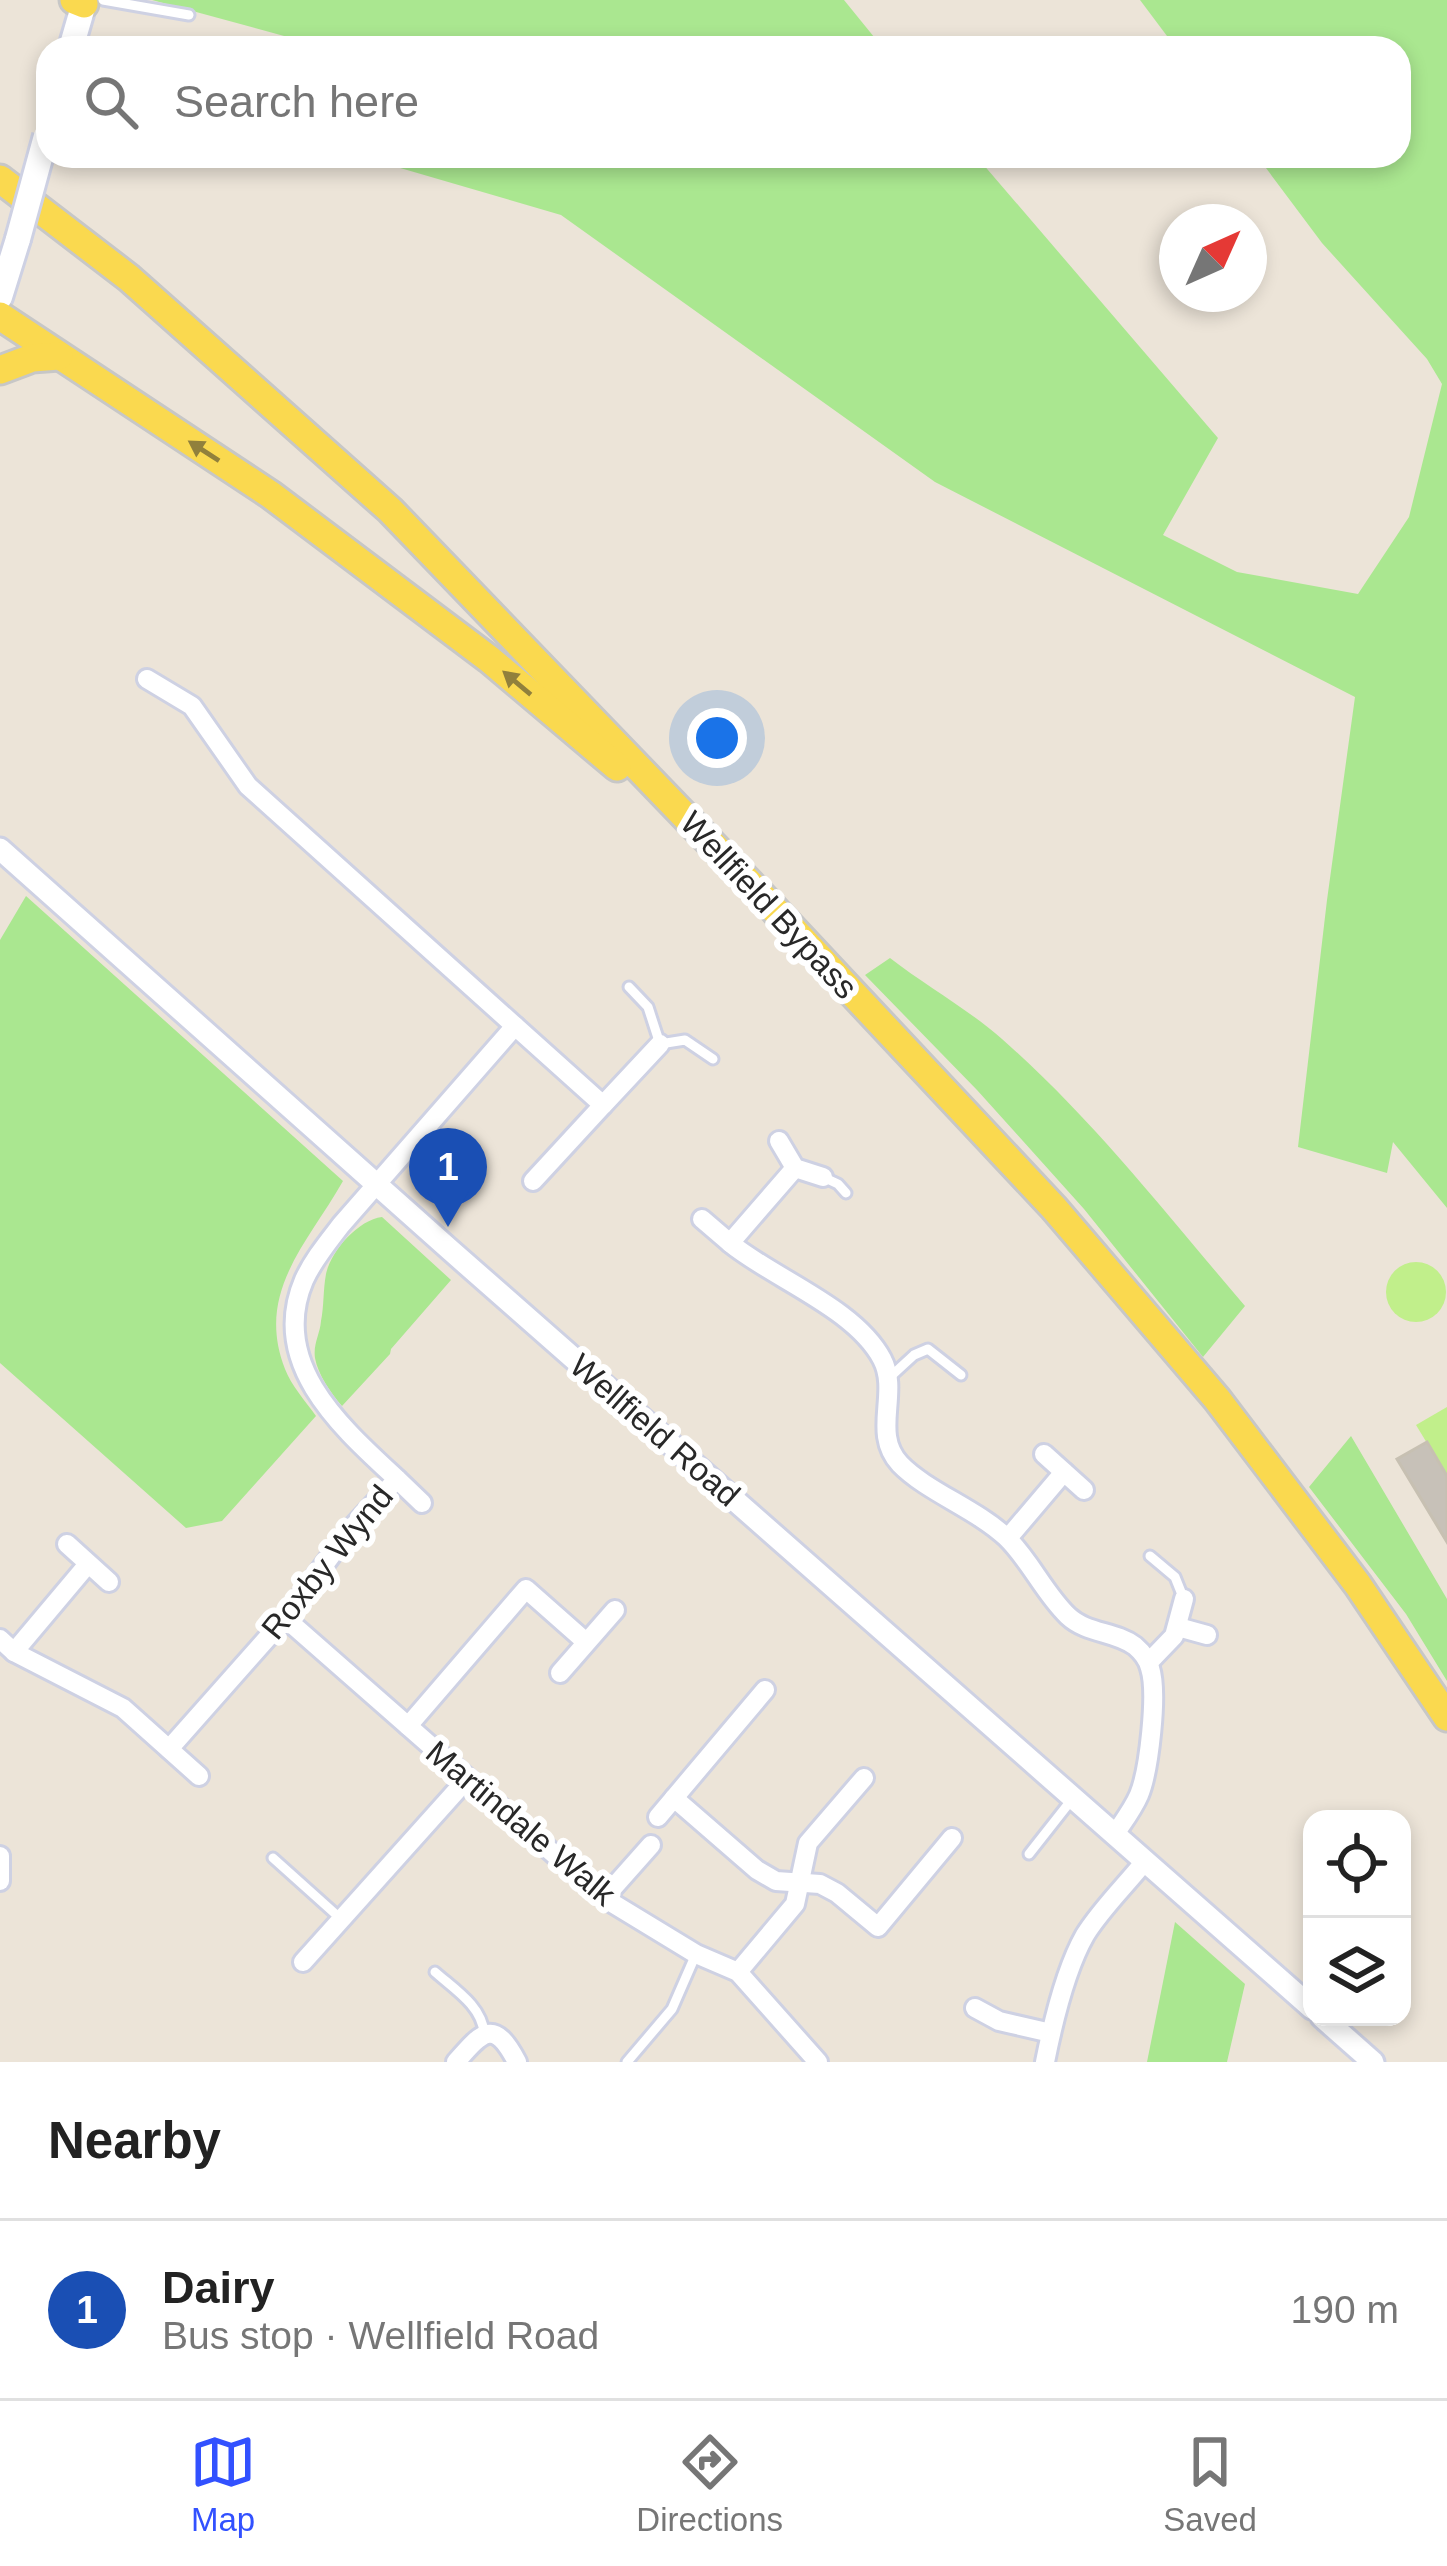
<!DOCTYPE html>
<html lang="en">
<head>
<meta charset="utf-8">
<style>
	:root { --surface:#fff; --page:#f6f6f6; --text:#222; --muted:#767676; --line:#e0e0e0; --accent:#3251ff }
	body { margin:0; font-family:Helvetica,sans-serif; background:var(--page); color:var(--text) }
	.controls { position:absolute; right:36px; bottom:36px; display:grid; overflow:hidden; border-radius:24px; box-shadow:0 6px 18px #0003 }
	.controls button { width:108px; height:108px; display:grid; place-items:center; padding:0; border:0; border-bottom:3px solid var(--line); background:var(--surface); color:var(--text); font:60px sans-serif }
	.compass { position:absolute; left:1159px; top:204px; width:108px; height:108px; border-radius:50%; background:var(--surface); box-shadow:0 6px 18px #0003; rotate:45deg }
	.you { position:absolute; left:717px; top:738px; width:42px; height:42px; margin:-30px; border:9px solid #fff; border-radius:50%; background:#1a73e8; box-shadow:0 0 0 18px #1a73e833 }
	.badge { display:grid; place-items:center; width:78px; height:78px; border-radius:50%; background:var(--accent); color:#fff; font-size:39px; font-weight:700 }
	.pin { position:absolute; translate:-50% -99px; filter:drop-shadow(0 3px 6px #0008) }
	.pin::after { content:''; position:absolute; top:63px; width:42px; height:36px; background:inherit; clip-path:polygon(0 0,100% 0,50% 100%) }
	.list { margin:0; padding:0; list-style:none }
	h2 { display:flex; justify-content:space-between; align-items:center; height:156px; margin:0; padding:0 48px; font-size:51px }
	h2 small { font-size:39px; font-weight:400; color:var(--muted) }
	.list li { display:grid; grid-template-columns:78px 1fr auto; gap:36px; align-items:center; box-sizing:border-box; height:180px; padding:0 48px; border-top:3px solid var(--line) }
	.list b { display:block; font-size:45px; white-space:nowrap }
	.list p { margin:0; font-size:39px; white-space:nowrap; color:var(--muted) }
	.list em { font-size:39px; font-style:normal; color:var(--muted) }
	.icon { flex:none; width:66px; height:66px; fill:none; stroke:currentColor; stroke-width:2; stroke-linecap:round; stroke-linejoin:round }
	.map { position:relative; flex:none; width:1447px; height:2062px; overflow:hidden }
	.search { position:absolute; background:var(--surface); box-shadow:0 6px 18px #0003; left:36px; right:36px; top:36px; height:132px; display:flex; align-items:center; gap:30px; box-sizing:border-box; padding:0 42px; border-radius:36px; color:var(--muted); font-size:45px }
	.sheet { height:336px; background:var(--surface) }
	nav { display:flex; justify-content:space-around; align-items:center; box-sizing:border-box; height:168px; border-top:3px solid var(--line); background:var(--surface); font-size:33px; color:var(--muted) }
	nav a { display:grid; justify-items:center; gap:6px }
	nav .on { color:var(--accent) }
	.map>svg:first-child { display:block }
</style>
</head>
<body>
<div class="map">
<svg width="1447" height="2062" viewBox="0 0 1447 2062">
	<rect width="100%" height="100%" fill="#ece4d8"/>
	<g fill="#aae790">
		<path d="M152,0H844L883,48H299L295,39Z"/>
		<path d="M1140,0H1447V1208L1393,1142L1387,1173L1298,1147L1327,900L1355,697L935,482L561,215L359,156H976L1218,438L1163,535L1237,572L1358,594L1409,517L1442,384L1427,359L1322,243L1257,156H1399V48H1176Z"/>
		<path d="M26,896L343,1181C308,1243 255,1292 285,1369C291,1385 306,1402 316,1416L222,1521L186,1528L0,1363V940Z"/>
		<path d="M890,958C926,986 968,1009 1002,1039C1093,1119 1167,1215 1245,1306L1203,1357L1084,1209L977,1090L865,975Z"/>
		<path d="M382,1217L451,1280L391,1349L390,1354L342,1406C331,1393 318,1375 315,1358C313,1344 320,1334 321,1321C324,1306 323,1290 326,1274C331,1251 358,1220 382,1217Z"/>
		<path d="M1351,1436L1447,1599V1681L1406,1614L1309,1487Z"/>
		<path d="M1175,1922L1245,1984L1227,2062H1147Z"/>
	</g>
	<g fill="#c1ef8b">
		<circle cx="1416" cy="1292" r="30"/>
		<path d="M1447,1407V1476L1416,1425Z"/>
	</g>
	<path fill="#c7c1b8" stroke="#c7c0b2" stroke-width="3" d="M1427,1442L1447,1476V1542L1397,1459Z"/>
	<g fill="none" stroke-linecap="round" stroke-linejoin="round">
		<g stroke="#ced1e3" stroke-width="15">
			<g id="service">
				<path d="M103,0L189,15"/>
				<path d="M629,987L648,1007L660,1044L685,1040L713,1059"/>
				<path d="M823,1177L838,1184L846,1193"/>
				<path d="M890,1377L914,1355L928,1349L961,1375"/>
				<path d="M1150,1556L1175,1577L1183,1597"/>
				<path d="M1029,1854L1073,1798"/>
				<path d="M273,1858L341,1919"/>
				<path d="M435,1972C454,1989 482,2006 484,2033"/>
				<path d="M627,2062L672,2009L696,1954"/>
			</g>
		</g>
		<g stroke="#ced1e3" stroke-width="24">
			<g id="minor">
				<path d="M147,679L192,706L248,786L515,1026L341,1225C328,1242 313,1260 304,1280C268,1364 342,1428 397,1479L350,1530L285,1618L169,1749"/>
				<path d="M515,1026L603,1105L660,1044"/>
				<path d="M779,1141L795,1168L823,1177"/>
				<path d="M795,1168L730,1243C774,1279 855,1308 882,1359C900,1393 871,1433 900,1464C926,1491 976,1509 1006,1537C1030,1560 1044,1593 1068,1616C1087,1634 1115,1631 1135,1646C1142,1652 1148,1660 1150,1668C1158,1693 1149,1771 1139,1795C1133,1809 1123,1822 1115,1834"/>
				<path d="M533,1181L603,1105"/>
				<path d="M702,1219L730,1243"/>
				<path d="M1044,1454L1084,1490"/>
				<path d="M397,1479L422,1503"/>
				<path d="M1008,1538L1064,1472"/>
				<path d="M67,1544L109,1582"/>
				<path d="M285,1618L604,1898L696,1954L738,1972L818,2062"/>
				<path d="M1178,1627L1207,1635"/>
				<path d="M0,1639L14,1652L123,1708L199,1776"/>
				<path d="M14,1652L88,1564"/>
				<path d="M1149,1662L1174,1636L1184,1599"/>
				<path d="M560,1673L615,1610"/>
				<path d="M408,1726L526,1589L586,1642"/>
				<path d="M674,1798L757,1870L776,1881L820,1884L837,1893L878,1927L952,1838"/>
				<path d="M658,1817L765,1690"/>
				<path d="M0,1856V1881"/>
				<path d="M604,1898L651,1845"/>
				<path d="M303,1962L467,1779"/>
				<path d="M738,1972L795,1904L808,1843L864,1778"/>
				<path d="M975,2008L999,2021L1051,2033"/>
				<path d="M456,2062C483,2031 494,2018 517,2062"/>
				<path d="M1045,2062C1053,2022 1065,1970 1085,1935C1101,1909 1126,1885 1145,1861"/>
			</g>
		</g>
		<g stroke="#ced1e3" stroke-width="27">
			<g id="tertiary">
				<path d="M0,849L448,1248L1312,2008"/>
				<path d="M1322,2017L1373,2062"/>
			</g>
		</g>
		<g stroke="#ced1e3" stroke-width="30">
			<g id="secondary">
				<path d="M71,48L85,0"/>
				<path d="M0,297L18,239"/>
			</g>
		</g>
		<g stroke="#c7c7c7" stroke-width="33">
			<g id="primary">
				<path d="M74,0L84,4"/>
				<path d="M0,179L129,278L390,510L757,891L1054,1208L1217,1399L1358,1585L1447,1717"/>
				<path d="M0,316L271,495L489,659L617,767"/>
				<path d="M0,370L32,358L59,356"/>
			</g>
		</g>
		<use href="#service" stroke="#fff" stroke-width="9"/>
		<use href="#minor" stroke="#fff" stroke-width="18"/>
		<use href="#tertiary" stroke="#fff" stroke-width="21"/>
		<use href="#secondary" stroke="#fff" stroke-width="24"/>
		<use href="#primary" stroke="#fad94f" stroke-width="27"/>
		<g stroke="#ced1e3" stroke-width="30" stroke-linecap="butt">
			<path id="secondary-bridge" d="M18,239L46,136"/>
		</g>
		<use href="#secondary-bridge" stroke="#fff" stroke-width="24"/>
	</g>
	<defs><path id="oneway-solid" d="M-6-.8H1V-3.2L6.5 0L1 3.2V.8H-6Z" transform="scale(3)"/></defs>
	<g fill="#91803c">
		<use href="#oneway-solid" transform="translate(204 451) rotate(-147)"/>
		<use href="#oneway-solid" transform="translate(517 683) rotate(-140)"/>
	</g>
	<g text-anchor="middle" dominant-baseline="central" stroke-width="12" stroke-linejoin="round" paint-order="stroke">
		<g font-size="33" fill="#282828" stroke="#fff">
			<text transform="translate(769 905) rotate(47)">Wellfield Bypass</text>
			<text transform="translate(655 1430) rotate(41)">Wellfield Road</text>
			<text transform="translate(327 1562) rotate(-51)">Roxby Wynd</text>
			<text transform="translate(521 1823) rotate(40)">Martindale Walk</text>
		</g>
	</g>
</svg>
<div class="controls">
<button><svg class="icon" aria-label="locate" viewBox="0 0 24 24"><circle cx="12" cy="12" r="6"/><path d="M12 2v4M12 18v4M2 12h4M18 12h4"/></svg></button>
<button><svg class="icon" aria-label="layers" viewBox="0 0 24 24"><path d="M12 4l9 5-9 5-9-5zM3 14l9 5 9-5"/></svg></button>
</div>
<svg class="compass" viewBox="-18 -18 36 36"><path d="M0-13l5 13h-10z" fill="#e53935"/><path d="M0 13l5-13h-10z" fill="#767676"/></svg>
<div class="you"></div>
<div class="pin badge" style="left:448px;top:1227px;background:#1a4fb4">1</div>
<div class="search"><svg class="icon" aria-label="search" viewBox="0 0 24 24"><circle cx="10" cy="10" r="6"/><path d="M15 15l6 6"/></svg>Search here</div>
</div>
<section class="sheet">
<h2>Nearby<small></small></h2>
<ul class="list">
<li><span class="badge" style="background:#1a4fb4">1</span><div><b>Dairy</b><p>Bus stop · Wellfield Road</p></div><em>190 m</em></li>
</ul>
</section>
<nav>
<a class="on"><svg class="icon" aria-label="map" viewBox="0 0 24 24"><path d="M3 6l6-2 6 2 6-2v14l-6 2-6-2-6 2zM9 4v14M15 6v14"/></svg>Map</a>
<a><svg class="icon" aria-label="directions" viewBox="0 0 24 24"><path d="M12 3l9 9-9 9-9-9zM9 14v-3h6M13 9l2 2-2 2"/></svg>Directions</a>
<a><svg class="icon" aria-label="saved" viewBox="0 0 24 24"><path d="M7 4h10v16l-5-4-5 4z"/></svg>Saved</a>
</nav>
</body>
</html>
